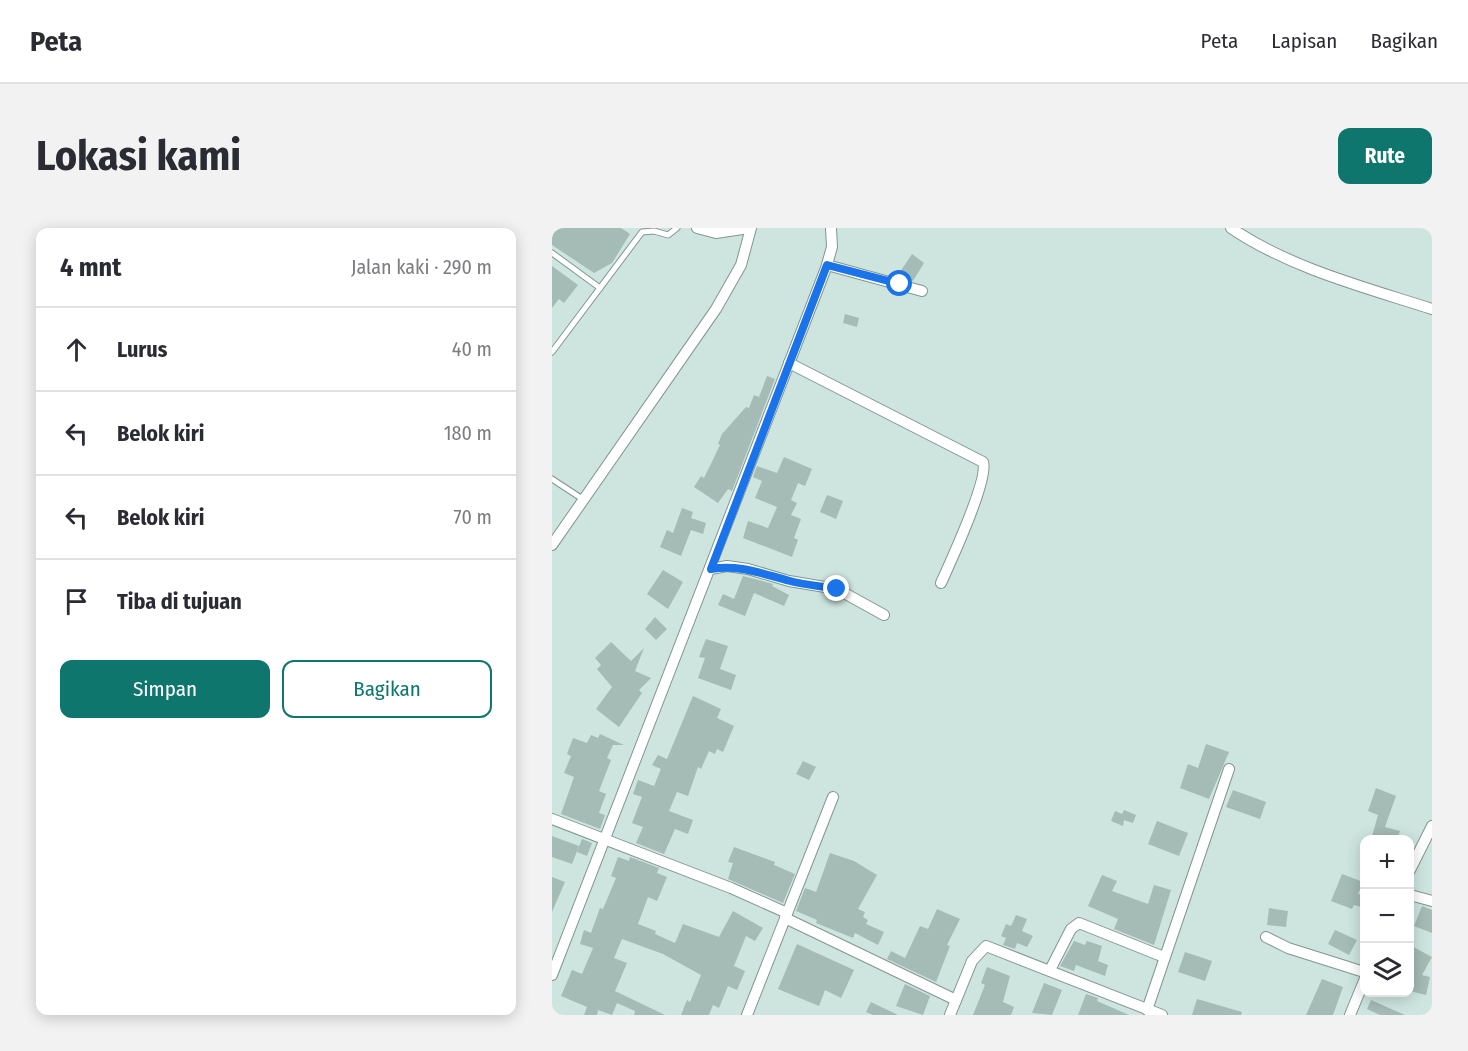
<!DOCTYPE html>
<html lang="id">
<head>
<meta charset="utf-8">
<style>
	:root { --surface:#fff; --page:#f2f2f3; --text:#2b2b33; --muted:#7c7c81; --line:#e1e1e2; --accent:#0f766e }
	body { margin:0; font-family:"Fira Sans Condensed",sans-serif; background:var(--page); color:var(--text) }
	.controls { position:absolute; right:18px; bottom:18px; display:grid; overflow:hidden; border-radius:12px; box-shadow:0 3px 15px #0003 }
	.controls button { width:54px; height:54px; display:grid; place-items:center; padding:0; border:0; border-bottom:2px solid var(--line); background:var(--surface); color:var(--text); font:30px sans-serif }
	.stop { position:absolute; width:18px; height:18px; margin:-14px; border:4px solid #1a73e8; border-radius:50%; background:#fff }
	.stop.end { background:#1a73e8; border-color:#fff; box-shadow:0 2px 6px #0008 }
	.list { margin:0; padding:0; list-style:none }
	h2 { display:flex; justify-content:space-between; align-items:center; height:78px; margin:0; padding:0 24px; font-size:26px }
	h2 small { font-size:20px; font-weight:400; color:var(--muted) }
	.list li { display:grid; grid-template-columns:39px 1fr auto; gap:18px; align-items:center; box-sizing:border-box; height:84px; padding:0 24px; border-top:2px solid var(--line) }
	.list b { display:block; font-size:22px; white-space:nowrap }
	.list em { font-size:20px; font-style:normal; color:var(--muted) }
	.actions { display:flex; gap:12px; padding:18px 24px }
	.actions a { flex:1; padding:14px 0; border:2px solid var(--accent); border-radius:12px; text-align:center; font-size:21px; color:var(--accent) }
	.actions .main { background:var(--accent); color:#fff }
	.icon { flex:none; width:33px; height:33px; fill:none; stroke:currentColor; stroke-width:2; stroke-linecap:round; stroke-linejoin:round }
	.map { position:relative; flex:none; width:880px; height:787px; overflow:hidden; border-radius:12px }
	header { display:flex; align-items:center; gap:36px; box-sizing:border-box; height:84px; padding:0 30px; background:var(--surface); border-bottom:2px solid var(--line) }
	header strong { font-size:28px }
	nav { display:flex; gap:33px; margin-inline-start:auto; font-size:21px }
	.intro { display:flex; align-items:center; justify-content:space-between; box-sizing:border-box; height:144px; padding:0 36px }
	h1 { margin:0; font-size:42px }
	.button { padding:15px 27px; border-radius:12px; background:var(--accent); color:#fff; font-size:21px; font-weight:700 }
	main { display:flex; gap:36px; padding:0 36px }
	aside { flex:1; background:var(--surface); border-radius:12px; box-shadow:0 3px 15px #0003 }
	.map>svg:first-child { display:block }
</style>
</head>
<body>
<header>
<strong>Peta</strong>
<nav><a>Peta</a><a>Lapisan</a><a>Bagikan</a></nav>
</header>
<div class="intro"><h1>Lokasi kami</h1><a class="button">Rute</a></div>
<main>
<aside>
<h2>4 mnt<small>Jalan kaki · 290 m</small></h2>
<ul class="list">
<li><svg class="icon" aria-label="ahead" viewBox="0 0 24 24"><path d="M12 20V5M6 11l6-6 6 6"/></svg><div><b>Lurus</b></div><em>40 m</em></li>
<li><svg class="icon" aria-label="left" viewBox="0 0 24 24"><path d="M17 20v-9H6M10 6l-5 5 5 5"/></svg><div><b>Belok kiri</b></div><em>180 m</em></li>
<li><svg class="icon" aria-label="left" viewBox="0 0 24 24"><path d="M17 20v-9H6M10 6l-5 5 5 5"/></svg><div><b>Belok kiri</b></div><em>70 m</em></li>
<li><svg class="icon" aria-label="arrive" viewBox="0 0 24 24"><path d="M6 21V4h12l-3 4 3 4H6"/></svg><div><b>Tiba di tujuan</b></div></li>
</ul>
<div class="actions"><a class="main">Simpan</a><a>Bagikan</a></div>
</aside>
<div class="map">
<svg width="880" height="787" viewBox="0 0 880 787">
	<rect width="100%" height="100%" fill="#cee5df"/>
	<g fill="#a5bbb5">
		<path d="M0,0H69L78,6L60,35L42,45L0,17Z"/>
		<path d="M360,26L372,35L361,53L348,44Z"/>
		<path d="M0,38L26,57L12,75L7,71L0,80Z"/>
		<path d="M293,86L307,90L305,99L291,95Z"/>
		<path d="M215,148L223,151L180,263L176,261L166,275L142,259L149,248L152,250L168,217L166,216L170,206L194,179L197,180L202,167L207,169Z"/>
		<path d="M232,229L260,241L253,258L246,255L239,272L245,275L239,287L249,291L242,310L246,312L240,329L191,310L196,293L216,300L225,279L203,270L210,253L201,249L205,238L225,245Z"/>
		<path d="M275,267L291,273L284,291L268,284Z"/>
		<path d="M130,280L141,284L139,290L154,295L151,306L139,302L129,328L108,319L115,302L121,305Z"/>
		<path d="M111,342L131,354L116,381L95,366Z"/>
		<path d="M191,348L221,356L220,358L237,367L232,378L202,365L193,388L166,377L171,366L182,371Z"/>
		<path d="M103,389L115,401L104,412L93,401Z"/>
		<path d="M154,411L176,418L168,441L184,447L179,462L146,450L153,430L147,429Z"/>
		<path d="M59,414L79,433L92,420L83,443L99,450L87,462L90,465L67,499L44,481L60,459L45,441L49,437L43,430Z"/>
		<path d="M141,468L169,481L165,490L182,498L171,524L165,521L163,526L157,523L149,541L146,539L136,568L125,564L117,583L141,592L136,606L123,601L112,626L84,615L91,599L80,595L90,569L81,566L86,552L102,558L109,541L100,537L106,527L115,531Z"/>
		<path d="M48,506L72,517H61L55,530L59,532L47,563L54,566L47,585L53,587L48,601L9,586L22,549L12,545L19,528L15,526L21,510L35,515L39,507L46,510Z"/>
		<path d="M654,516L677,524L657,571L628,560L636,536L646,540Z"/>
		<path d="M251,533L264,539L257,552L244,546Z"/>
		<path d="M824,560L844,568L833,599L848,603L845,612L820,608L826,587L816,583Z"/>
		<path d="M681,562L714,574L708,591L674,579Z"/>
		<path d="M572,582L584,587L581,595L572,592L571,598L559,593L563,583L570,586Z"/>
		<path d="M605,593L636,605L627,628L596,616Z"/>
		<path d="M0,608L27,618L20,636L0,629Z"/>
		<path d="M30,611L40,615L35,628L25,624Z"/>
		<path d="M182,619L223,634L222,637L243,646L231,675L176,651L181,635L176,634Z"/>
		<path d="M278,625L302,633L325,647L306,681L313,684L311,689L316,692L314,696L332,704L326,717L303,705L301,710L264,695L265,692L244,683L253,660L264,664Z"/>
		<path d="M66,629L77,633L78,629L107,640L105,645L115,649L105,673L96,669L86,696L104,703L103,706L123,715L131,696L167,709L181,683L211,700L203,713L194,708L182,738L193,743L185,762L176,758L167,780L161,777L157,787H129L135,772L138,774L149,747L111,726L70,711L62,730L75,735L63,763L113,787H82L83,783L65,775L60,787L46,782L45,787H32L35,779L9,768L20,742L30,746L41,720L28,716L32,702L39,705L48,680L51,681L64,650L59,648Z"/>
		<path d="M790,646L811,654L806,666L813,668V680L802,677L800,681L779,673Z"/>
		<path d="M550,647L565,653L560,663L596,676L602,657L619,662L602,717L562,701L566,691L536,678Z"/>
		<path d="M0,649L13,654L0,684Z"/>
		<path d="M870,678L880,682V705L862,698Z"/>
		<path d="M717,680L736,683L734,699L715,697Z"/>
		<path d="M385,681L408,691L395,717L398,718L384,754L335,731L339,723L353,730L368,698L376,701Z"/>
		<path d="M464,687L475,691L470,703L481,708L475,719L465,715L463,721L451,717L454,710L449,708L454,696L459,698Z"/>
		<path d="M783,702L805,712L797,727L776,716Z"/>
		<path d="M522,713L533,717L535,713L550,718L546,733L556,737L553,748L524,737L522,743L508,738Z"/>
		<path d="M245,716L302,742L289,770L273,762L267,778L226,761Z"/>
		<path d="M858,717L880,729L870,747L878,749L874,767L858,763Z"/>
		<path d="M633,724L660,733L653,753L626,744Z"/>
		<path d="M435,739L458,748L451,774L462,779L459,787H421L433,757L429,755Z"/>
		<path d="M770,751L791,759L781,787H754Z"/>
		<path d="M492,755L510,762L500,787L480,785Z"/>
		<path d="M353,756L378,768L371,787L344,778Z"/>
		<path d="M534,766L546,770L545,773L577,787H526Z"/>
		<path d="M645,771L690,784L689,787H640Z"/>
		<path d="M819,772L853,787H828L815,781Z"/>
		<path d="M319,774L346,787H321L314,784Z"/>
	</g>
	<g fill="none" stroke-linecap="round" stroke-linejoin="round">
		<g stroke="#819691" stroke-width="7">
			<g id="service">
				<path d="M0,25L48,60"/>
				<path d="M0,124L90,4L102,3L116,7L125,0"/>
				<path d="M0,251L32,272"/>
			</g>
		</g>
		<g stroke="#819691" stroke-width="12">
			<g id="minor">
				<path d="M145,0L164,5L197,0"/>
				<path d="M679,0C738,40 812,59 880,81"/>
				<path d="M275,37L370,63"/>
				<path d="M237,135L431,234C437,251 398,335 389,355"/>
				<path d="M0,317L164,81L189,37L199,0"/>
				<path d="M159,341L175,338L196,341L237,353L285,361L332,387"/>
				<path d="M0,591L179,660L235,685"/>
				<path d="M858,642L880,598"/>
				<path d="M858,667L880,673"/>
				<path d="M233,690L404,772"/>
				<path d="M714,709L736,720L812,744"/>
				<path d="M498,742L519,701L527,695L612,729"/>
				<path d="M0,747L274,40L280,19L279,0"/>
				<path d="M595,782L677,541"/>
				<path d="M195,787L281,569"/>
				<path d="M398,787L420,733L434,718L610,787"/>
				<path d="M798,787L812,753"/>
			</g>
		</g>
		<use href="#service" stroke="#fff" stroke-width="5"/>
		<use href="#minor" stroke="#fff" stroke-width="10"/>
	</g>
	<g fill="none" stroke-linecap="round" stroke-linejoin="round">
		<path stroke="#1a73e8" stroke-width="8" d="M285,361C269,358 253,357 238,353C210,346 188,336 159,341L275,37L348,56"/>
	</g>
</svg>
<div class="controls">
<button>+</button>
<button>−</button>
<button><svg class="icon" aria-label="layers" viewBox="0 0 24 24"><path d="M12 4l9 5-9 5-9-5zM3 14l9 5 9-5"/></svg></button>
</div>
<div class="stop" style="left:348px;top:56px"></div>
<div class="stop end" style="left:285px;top:361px"></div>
</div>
</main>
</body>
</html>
